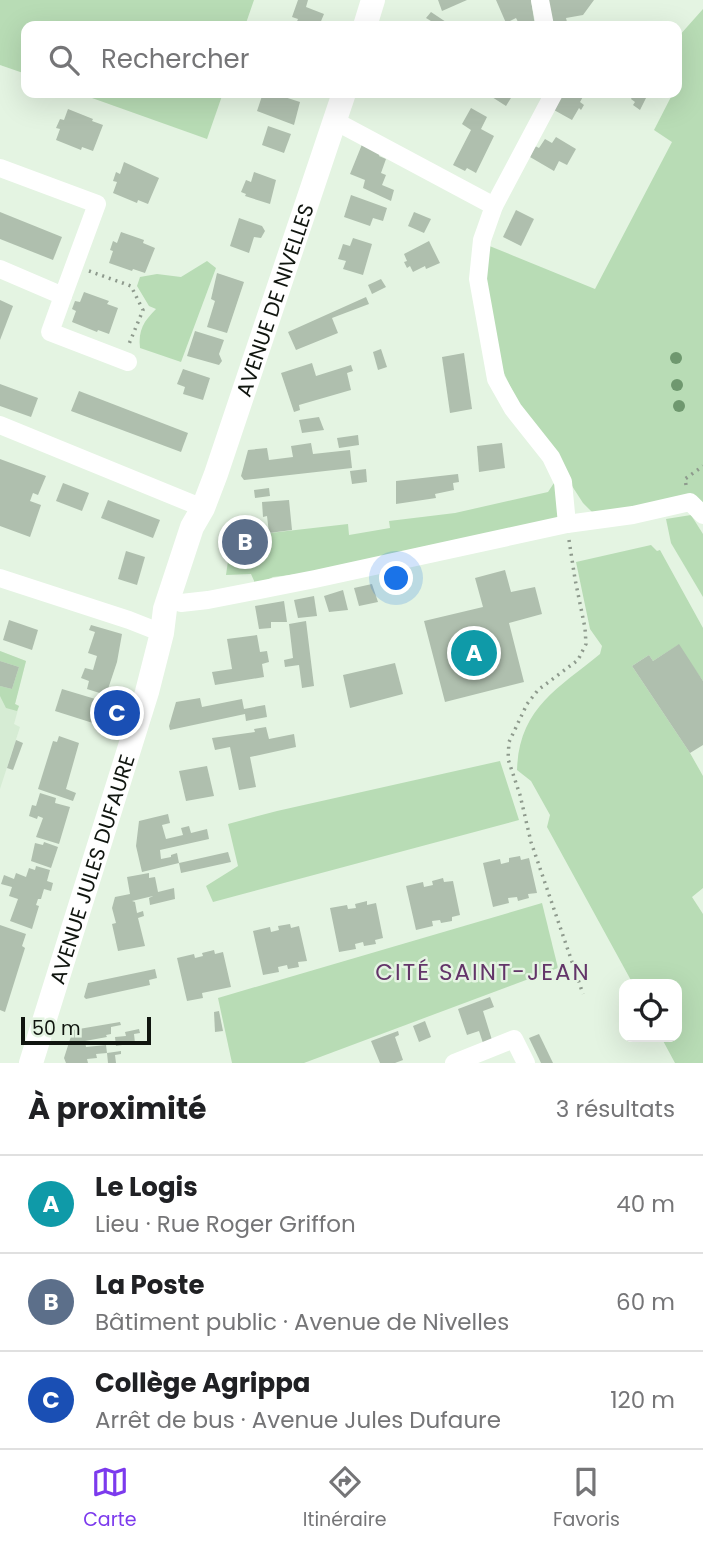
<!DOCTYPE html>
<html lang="fr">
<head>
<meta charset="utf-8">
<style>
	:root { --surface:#fff; --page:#f6f6f6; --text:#202124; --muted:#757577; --line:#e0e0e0; --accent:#7c3aed }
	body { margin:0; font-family:Poppins,sans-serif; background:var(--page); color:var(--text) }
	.controls { position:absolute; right:21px; bottom:21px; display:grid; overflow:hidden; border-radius:14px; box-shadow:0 7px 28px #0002 }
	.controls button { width:63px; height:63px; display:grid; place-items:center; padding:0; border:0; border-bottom:2px solid var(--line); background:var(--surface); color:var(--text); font:35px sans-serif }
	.scale { position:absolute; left:21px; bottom:18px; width:130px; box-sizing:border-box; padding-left:7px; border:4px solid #10150f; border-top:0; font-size:19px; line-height:24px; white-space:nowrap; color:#10150f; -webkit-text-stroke:5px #e4f4e2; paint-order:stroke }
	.you { position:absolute; left:397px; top:579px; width:24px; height:24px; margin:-18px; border:5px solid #fff; border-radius:50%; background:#1a73e8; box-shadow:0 0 0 10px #1a73e833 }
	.badge { display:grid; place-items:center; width:46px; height:46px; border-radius:50%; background:var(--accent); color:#fff; font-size:23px; font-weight:700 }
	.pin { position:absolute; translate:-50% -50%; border:4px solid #fff; box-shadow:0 2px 7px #0006 }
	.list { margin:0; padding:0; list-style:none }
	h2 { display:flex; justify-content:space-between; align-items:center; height:91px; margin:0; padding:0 28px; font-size:30px }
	h2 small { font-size:23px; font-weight:400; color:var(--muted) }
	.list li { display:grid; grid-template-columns:46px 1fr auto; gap:21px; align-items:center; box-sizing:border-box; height:98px; padding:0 28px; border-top:2px solid var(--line) }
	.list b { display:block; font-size:26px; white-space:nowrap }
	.list p { margin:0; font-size:23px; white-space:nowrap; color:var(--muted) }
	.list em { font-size:23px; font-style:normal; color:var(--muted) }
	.icon { flex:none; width:38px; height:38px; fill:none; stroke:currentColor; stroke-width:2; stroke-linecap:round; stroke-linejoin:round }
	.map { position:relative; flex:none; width:703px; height:1063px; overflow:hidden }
	.search { position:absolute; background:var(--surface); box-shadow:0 7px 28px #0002; left:21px; right:21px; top:21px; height:77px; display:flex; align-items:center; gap:18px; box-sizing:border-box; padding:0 24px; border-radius:14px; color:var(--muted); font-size:26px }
	.sheet { height:385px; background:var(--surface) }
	nav { display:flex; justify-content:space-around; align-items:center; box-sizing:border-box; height:98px; border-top:2px solid var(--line); background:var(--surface); font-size:19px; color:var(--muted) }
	nav a { display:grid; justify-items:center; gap:4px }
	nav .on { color:var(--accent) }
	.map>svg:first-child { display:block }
</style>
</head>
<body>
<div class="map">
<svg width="703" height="1063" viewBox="0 0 703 1063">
	<rect width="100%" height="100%" fill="#e4f4e2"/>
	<path fill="#d6ecd4" d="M0,651L26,661L15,704L19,706L14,724L20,727L0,789Z"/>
	<g fill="#b8dcb5">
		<path d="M0,0H254L245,26H26V74L0,65Z"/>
		<path d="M703,9V507L606,513L592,512L583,503L516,399L496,356L486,294L487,245L595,289L672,142L654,130L673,93H677L679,36Z"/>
		<path d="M78,93H223L207,139Z"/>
		<path d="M207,261L216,268L181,362L140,348C138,330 144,321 156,309L149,306L137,286L140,277L157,274L181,277Z"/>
		<path d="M554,483C561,497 565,509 555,523L350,568L273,577L259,584L255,583L251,574L226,575L228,561L235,555L260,551L261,534L348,524L349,535L390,528L389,521L455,513L548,492Z"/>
		<path d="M691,515L703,534V597L671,543L666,519Z"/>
		<path d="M651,545L657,551L660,550L703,628V681L678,645L653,661L649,655L632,666L690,753L703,776V888L692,897L703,914V1063H675L661,1037H677V984H633L547,827L550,815L531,781L517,770C519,709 557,689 600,654L602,646L590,629L576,562Z"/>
		<path d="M0,651L26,661L15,704L19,706L17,711L6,708L0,696V686L12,689L19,667L0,661Z"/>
		<path d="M500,761L519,820L213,902L206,886L238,866L228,824L277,811Z"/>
		<path d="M542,903L558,968L304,1063H232L218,998Z"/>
	</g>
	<g fill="#afbfae">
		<path d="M298,0H308L306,7L324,14L319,26H295L298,19L292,17Z"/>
		<path d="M438,0H467L442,11Z"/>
		<path d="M496,0H531L535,26H520L516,18L506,23Z"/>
		<path d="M545,0H594L583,15L566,18L568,26H551Z"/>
		<path d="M431,12L452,26H432L429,25L431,21L426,18Z"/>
		<path d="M263,93H272L300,102L294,125L257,111Z"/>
		<path d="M491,93H514L506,106L492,97L494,95Z"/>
		<path d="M563,93H585L580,102L584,105L581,110L579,108L572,120L554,110Z"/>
		<path d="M634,93H641L647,96L640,110L633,105L635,102L631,99Z"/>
		<path d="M471,108L487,117L481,129L494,136L476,173L467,168L465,171L453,165L471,130L462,124Z"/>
		<path d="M68,109L93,119L92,121L103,125L93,151L82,147L81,150L56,140L60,129L56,128L60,119L64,120Z"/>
		<path d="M268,126L291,134L284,153L262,145Z"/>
		<path d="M365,137L382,148L379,156L386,159L381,173L386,175L382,185L394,190L391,201L363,188L365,180L350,174Z"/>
		<path d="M556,137L576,149L567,165L559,161L554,171L530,157L535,146L539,148L545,139L552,143Z"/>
		<path d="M124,162L159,178L148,204L138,200L137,203L113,193L117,182L113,181L116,172L120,174Z"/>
		<path d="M254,172L276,180L270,204L245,196L246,194L241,192L246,180L251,182Z"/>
		<path d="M351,195L387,208L383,221L373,218L370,226L344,217Z"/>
		<path d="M516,210L534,219L521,246L503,237Z"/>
		<path d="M0,212L62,237L53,260L0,239Z"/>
		<path d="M414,212L431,219L424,233L408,226Z"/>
		<path d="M239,218L262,226L265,231L261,238L254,237L249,253L230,246Z"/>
		<path d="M121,232L144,240L143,243L155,248L145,273L133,269L132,271L109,263L113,251L110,250L113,241L117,243Z"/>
		<path d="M353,238L372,244L363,275L343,269L346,261L338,259L343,244L350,246Z"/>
		<path d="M429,241L440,263L426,269L425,266L413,272L410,266L407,268L404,262L407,261L404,254Z"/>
		<path d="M217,273L244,282L227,333L207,327L215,301L211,299Z"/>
		<path d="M381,279L386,287L372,294L368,285Z"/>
		<path d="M84,292L109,301L107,304L118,308L109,334L98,330L97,332L72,322L76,311L72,309L75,301L80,302Z"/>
		<path d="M366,297L369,304L332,318L338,333L296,350L288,332Z"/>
		<path d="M0,300L13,306L0,340Z"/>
		<path d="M195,331L224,340L219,354L222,361L219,365L187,356Z"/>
		<path d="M381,349L387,367L378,370L373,352Z"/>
		<path d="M464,353L472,409L450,413L442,357Z"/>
		<path d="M312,363L316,376L351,365L353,371L347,373L351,390L299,405L300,410L294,412L281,373Z"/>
		<path d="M183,369L210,378L203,400L183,394L185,387L177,384Z"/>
		<path d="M0,384L38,398L31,417L0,406Z"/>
		<path d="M79,391L188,433L181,452L71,411Z"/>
		<path d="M319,417L324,430L302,433L299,420Z"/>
		<path d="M358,435L359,445L339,448L337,438Z"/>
		<path d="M311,443L313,454L350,450L352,468L244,480L241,476L248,450L267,448L269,460L293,457L291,446Z"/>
		<path d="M502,443L505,468L479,472L477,446Z"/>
		<path d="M0,459L46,476L38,495L33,493L30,501L41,505L30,537L0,526Z"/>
		<path d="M366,469L367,482L352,484L350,471Z"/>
		<path d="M458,474L459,482L453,483L454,490L435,494L436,498L396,504V481Z"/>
		<path d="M63,483L89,493L82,511L56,501Z"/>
		<path d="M269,488L270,496L255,498L254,490Z"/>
		<path d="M108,500L160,520L153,538L101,518Z"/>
		<path d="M289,500L292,530L269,533L267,516L263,517L262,502Z"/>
		<path d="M261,534L262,541L256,542L257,547L234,550L233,537Z"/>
		<path d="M126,551L145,557L137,585L118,579Z"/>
		<path d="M505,570L511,592L535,587L542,614L509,623L524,682L445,702L424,621L483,607L475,578Z"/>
		<path d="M372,584L378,602L359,606L354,588Z"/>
		<path d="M343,590L348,610L329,612L324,596Z"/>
		<path d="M314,596L317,616L298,618L294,600Z"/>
		<path d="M284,601L287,622H271V628L259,629L255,606Z"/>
		<path d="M9,620L38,630L32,650L3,640Z"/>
		<path d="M306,621L314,686L302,688L299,665L285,667L284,660L293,658L289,624Z"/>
		<path d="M91,625L122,634L117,662L106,695L87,689L89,681L81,678L85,668L93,670L97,656L88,653L95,632L89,630Z"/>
		<path d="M257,635L260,652L267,651L269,662L262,664L264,677L215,685L212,672L232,669L227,639Z"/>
		<path d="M679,644L703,681V745L690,753L632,666L649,655L653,661Z"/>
		<path d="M0,661L19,667L12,689L0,686Z"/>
		<path d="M395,663L403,694L350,708L343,675Z"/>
		<path d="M62,689L102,701L96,724L55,711Z"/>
		<path d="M200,698L202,707L242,699L244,709L265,705L267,717L246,721L245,714L170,730L169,726L176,702Z"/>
		<path d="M266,727L269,739L294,734L296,747L250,757L256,787L239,790L230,747L215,750L212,738L255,732L254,729Z"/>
		<path d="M59,736L79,743L66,789L76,793L73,801L38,789L53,741L57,742Z"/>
		<path d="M16,740L23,743L13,770L7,768Z"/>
		<path d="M207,766L214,796L186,801L179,771Z"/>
		<path d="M40,793L56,798L55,803L70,807L59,844L36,837L43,818L38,816L37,819L29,816L32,805L36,806Z"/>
		<path d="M168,814L170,823L162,825L166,839L183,835L181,828L189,826L191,833L207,829L209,839L160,850L161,859L171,857V855L177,853L179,863L142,872L136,846L139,821Z"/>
		<path d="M44,842L58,847L51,868L31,861L35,843L43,845Z"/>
		<path d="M228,852L231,862L181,873L179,863Z"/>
		<path d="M520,856L521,860L529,858L537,893L528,894L529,898L518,901L517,897L508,898L509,903L493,907L483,863L500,859L501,864L509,862V858Z"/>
		<path d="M36,866L50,870L47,881L53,883L51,891L44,889L41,899H38L36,905L39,906L32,929L10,921L18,899L9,896L12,887L1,884L4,875L14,879L16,873L26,877L29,868L35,870Z"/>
		<path d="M149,873V878L155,877L158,892L174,888L175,899L150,905L149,898L153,896L132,901L135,902L137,913L143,911L144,916L138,918L145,946L118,951L112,924L116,923L112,908L115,897L130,894L127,877Z"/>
		<path d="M443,878L444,882L453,881L460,915L452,917V921L441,923L440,920L432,921L433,926L416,930L406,886L423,882L424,887L433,885L432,881Z"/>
		<path d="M367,901V905L376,903L383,938L375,940L376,944L364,946L363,942L355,944L356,949L339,952L330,908L347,905L348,909L356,908L355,904Z"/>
		<path d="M290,924L291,928L299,926L307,961L298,962L299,967L288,969L287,965L278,967L279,972L263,975L253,931L270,927L271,932L279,930L278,926Z"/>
		<path d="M0,925L26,934L22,946L25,948L5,1012L0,1010Z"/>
		<path d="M214,950L215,954L223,952L231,987L202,993L203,998L187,1001L177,958L194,954L195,958L203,956L202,953Z"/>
		<path d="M155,969L157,978L149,980L150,985L86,999L84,997L88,983Z"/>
		<path d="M490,997L494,1007L483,1011L492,1040L483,1043L479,1031L467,1035L458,1009Z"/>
		<path d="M219,1011L223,1031L215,1032L214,1012Z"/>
		<path d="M425,1021L431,1037L419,1042L413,1026Z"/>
		<path d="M120,1022L121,1025L111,1027V1034L106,1035L107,1037L85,1041L86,1047L106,1045L107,1053L121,1051V1054L115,1055L116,1063H108L107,1053L96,1054L97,1058L87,1059L88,1063H66L64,1058L73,1030Z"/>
		<path d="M139,1029L140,1033L134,1034L135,1043L116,1046L115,1037L126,1036L125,1032Z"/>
		<path d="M398,1031L399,1035L395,1037L403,1060L395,1063H380L371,1041Z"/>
		<path d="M539,1034L553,1063H541L529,1038Z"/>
	</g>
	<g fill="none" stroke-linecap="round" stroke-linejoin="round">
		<g stroke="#8e9a8d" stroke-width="3.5" stroke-dasharray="2 5" stroke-linecap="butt">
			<path d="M89,271L131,286L143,310L129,344"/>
			<path d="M686,485L685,479L703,466"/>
			<path d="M569,540L575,579L585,628L586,644L578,660L538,690L527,704L509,742L508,759L520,795L531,842L583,994"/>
		</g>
		<g stroke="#fff" stroke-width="18">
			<path d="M540,0L545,26"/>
			<path d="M554,93L494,206L482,240L478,279L496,379L513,409L551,457L563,482L567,524"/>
			<path d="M335,121L494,206"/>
			<path d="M0,168L97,204L63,296L0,269"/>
			<path d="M63,296L50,332L128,362"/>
			<path d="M0,425L203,508"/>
			<path d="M0,578L129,620L162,633"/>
			<path d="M181,603L208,600L315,579L567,524L633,515L690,502L703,515"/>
			<path d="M454,1063L514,1039L526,1063"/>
		</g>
		<g stroke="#fff" stroke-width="24">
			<path d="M365,26L373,0"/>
			<path id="s1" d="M31,1063L147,692L162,633L165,609L192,527L203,508L216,474L344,93"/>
		</g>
	</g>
	<g fill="#6f986f">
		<circle cx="676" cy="358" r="6"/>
		<circle cx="677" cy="385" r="6"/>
		<circle cx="679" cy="406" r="6"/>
	</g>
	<g text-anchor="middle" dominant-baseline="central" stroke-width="5" stroke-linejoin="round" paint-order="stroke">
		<g font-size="21" fill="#10150f" stroke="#e4f4e2">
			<text stroke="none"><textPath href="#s1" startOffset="802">AVENUE DE NIVELLES</textPath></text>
			<text stroke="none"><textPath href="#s1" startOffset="203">AVENUE JULES DUFAURE</textPath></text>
		</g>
		<g font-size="23" letter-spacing="2" fill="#633569" stroke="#e4f4e2">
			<text x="483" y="972">CITÉ SAINT-JEAN</text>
		</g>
	</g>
</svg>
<div class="controls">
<button><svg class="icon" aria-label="locate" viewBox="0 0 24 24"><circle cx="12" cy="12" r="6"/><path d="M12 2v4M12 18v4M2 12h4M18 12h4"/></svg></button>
</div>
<div class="scale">50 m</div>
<div class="you"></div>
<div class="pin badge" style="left:474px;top:653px;background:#0f9aa8">A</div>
<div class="pin badge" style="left:245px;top:542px;background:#5c6f8a">B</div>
<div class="pin badge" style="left:117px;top:713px;background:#1a4fb4">C</div>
<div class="search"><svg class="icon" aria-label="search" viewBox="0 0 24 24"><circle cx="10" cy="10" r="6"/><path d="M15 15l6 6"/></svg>Rechercher</div>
</div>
<section class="sheet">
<h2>À proximité<small>3 résultats</small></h2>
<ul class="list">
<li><span class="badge" style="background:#0f9aa8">A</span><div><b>Le Logis</b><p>Lieu · Rue Roger Griffon</p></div><em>40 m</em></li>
<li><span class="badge" style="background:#5c6f8a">B</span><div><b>La Poste</b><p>Bâtiment public · Avenue de Nivelles</p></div><em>60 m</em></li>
<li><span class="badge" style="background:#1a4fb4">C</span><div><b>Collège Agrippa</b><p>Arrêt de bus · Avenue Jules Dufaure</p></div><em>120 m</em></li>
</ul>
</section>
<nav>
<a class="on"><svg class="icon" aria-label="map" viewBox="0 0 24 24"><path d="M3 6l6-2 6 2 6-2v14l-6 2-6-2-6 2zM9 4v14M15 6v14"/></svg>Carte</a>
<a><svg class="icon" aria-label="directions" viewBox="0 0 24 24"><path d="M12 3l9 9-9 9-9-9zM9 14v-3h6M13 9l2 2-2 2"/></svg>Itinéraire</a>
<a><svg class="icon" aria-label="saved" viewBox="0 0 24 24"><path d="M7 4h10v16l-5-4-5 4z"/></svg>Favoris</a>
</nav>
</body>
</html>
